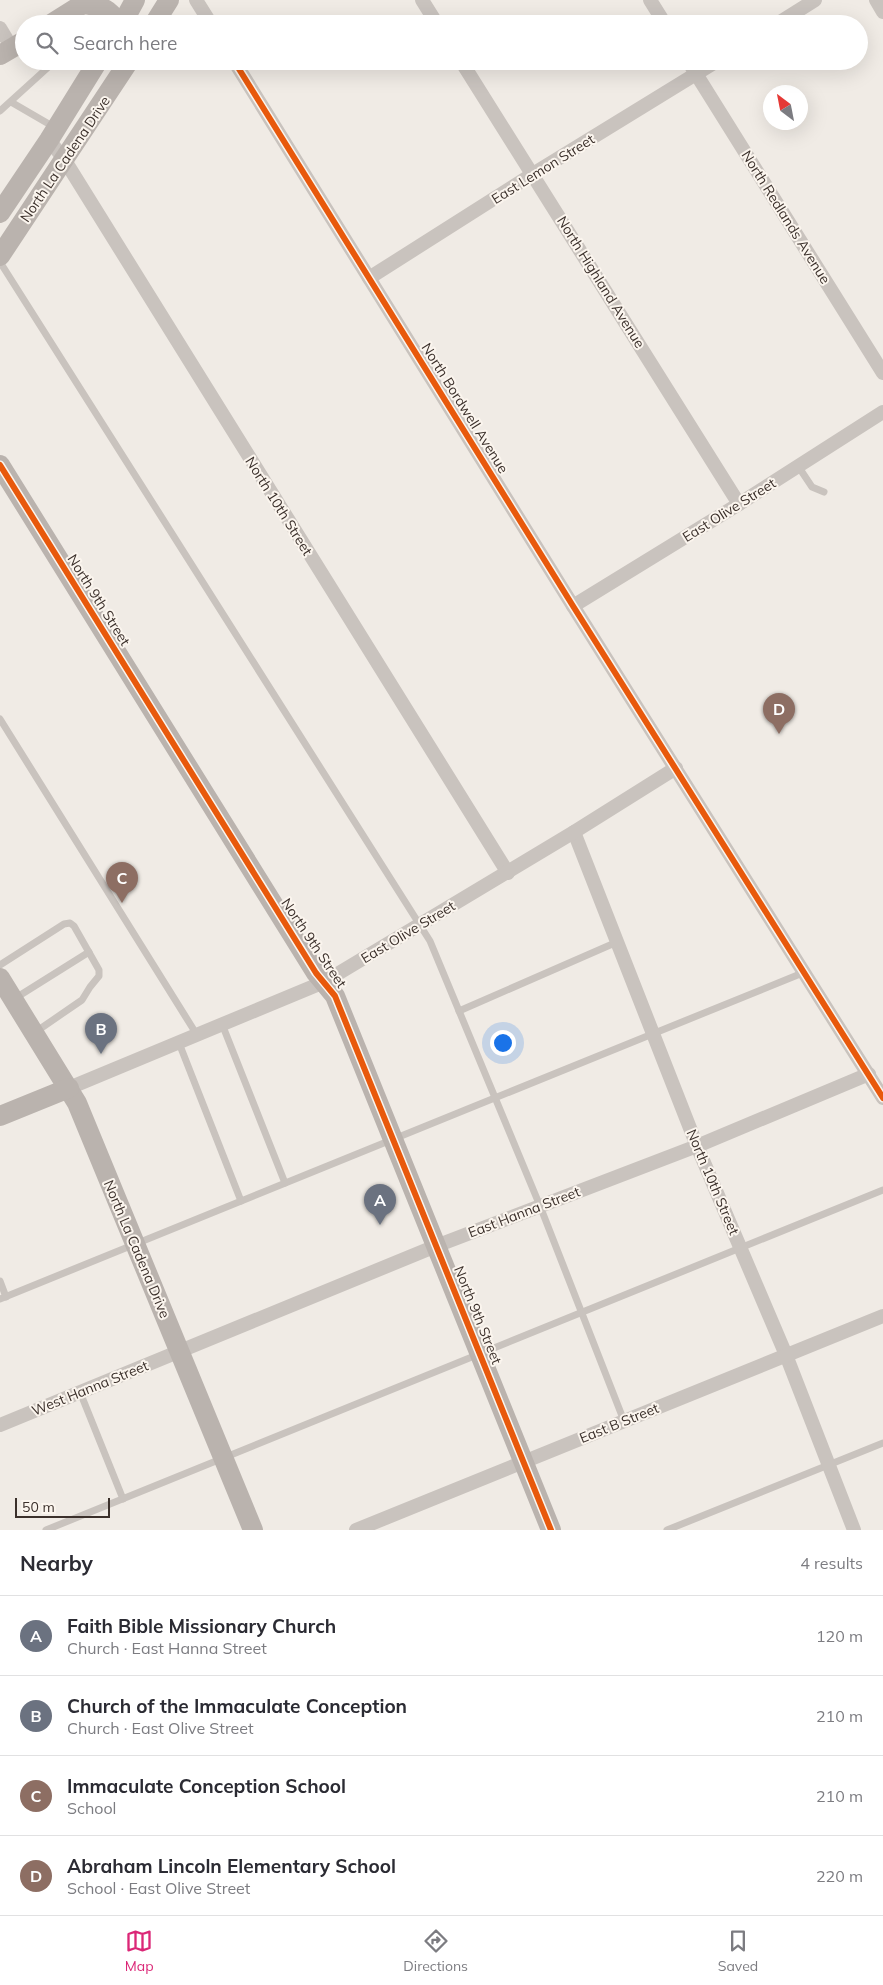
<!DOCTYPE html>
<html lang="en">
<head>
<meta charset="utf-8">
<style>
	:root { --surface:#fff; --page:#f7f7f7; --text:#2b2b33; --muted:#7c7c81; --line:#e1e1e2; --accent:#db2777 }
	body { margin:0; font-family:Mulish,sans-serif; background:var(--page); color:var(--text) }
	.compass { position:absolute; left:763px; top:85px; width:45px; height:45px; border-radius:50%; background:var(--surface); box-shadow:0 5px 20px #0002; rotate:328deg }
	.scale { position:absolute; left:15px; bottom:12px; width:95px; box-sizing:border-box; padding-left:5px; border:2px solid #3b302b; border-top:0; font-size:14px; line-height:18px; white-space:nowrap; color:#3b302b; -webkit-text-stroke:4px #fbf5ee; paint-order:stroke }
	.you { position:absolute; left:502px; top:1042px; width:18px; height:18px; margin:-12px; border:4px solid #fff; border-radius:50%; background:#1a73e8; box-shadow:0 0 0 8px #1a73e833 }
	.badge { display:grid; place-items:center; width:32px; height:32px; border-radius:50%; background:var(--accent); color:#fff; font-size:16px; font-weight:700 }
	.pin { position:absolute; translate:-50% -41px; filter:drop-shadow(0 1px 2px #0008) }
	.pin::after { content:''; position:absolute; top:26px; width:18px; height:15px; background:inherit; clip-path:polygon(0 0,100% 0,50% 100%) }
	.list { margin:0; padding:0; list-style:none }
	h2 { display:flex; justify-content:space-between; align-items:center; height:65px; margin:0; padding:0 20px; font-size:21px }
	h2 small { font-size:16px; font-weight:400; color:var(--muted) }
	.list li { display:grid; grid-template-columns:32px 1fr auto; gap:15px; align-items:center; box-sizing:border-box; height:80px; padding:0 20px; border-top:1px solid var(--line) }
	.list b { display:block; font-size:19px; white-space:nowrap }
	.list p { margin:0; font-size:16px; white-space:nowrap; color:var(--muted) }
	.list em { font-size:16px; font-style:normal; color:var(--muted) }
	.icon { flex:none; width:28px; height:28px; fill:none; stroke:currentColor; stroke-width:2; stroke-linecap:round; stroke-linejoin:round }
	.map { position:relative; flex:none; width:883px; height:1530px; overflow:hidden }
	.search { position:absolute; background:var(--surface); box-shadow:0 5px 20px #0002; left:15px; right:15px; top:15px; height:55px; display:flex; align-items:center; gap:12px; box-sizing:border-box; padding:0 18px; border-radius:28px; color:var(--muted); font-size:19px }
	.sheet { height:385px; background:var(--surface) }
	nav { display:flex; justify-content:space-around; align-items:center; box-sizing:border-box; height:70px; border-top:1px solid var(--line); background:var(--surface); font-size:14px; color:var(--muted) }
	nav a { display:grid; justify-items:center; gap:2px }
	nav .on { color:var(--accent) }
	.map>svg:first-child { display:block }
</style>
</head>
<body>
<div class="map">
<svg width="883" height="1530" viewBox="0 0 883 1530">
	<rect width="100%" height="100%" fill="#f0ebe5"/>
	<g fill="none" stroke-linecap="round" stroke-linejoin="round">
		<g stroke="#c9c3be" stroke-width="7">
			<path d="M11,102L54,127"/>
			<path d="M0,111L55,61"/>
			<path d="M0,262L430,941L540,1206L624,1421"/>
			<path d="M798,466L812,487L824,492"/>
			<path d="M0,719L197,1035"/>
			<path d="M0,965L64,924L70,923L74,926L99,970V976L90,987L82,1000L34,1033"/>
			<path d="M14,999L89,952"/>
			<path d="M459,1011L617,942"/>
			<path d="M222,1024L285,1183"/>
			<path d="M179,1043L241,1201"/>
			<path d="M0,1281L6,1297"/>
			<path d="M0,1299L805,972"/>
			<path d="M80,1392L123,1499"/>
			<path d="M46,1530L883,1190"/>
			<path d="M667,1530L883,1443"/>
		</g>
		<g stroke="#c9c3be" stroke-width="14">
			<path d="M196,0L211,24"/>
			<path d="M422,0L437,24"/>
			<path d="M650,0L665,24"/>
			<path d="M876,0L883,12"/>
			<path d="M777,24L815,0"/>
			<path d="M0,28L12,48"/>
			<path d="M234,61L573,606L883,1098"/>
			<path d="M461,61L739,504"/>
			<path d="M688,61L883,373"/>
			<path d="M49,140L64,159L508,873"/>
			<path d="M369,278L533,174L717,61"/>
			<path d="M573,606L739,504L883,412"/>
			<path d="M574,832L697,1146L786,1355L854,1530"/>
			<path d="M69,1088L324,982L574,832L676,768"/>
			<path d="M0,1425L436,1246L697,1146L869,1074"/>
			<path d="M356,1530L883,1316"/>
		</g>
		<g stroke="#bab3ae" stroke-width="20">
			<path d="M83,4C102,7 108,7 119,24"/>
			<path d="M51,24L89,0"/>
			<path d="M122,24L135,0"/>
			<path d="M154,24L169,0"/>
			<path d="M0,55L24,41"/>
			<path d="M0,213L49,140L98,61"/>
			<path d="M0,256L129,61"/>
			<path d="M0,465L316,973L335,996L551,1530"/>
			<path d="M0,978L77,1103L253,1530"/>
			<path d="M0,1116L69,1088"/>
		</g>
		<g stroke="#fbf5ee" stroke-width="9">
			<g id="cycleway">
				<path d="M234,61L573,606L883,1098"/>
				<path d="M0,465L316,973L335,996L551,1530"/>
			</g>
		</g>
		<use href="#cycleway" stroke="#e8590c" stroke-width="6"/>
	</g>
	<g text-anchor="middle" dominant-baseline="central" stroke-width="4" stroke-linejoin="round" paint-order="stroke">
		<g font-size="14" fill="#3b302b" stroke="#fbf5ee">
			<text transform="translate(65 159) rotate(-56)">North La Cadena Drive</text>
			<text transform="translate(543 169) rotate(-32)">East Lemon Street</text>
			<text transform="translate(786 217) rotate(58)">North Redlands Avenue</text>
			<text transform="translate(601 282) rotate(58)">North Highland Avenue</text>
			<text transform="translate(465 408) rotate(58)">North Bordwell Avenue</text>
			<text transform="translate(279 506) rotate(58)">North 10th Street</text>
			<text transform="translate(729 510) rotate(-32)">East Olive Street</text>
			<text transform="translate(99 600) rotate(58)">North 9th Street</text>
			<text transform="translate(408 932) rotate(-31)">East Olive Street</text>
			<text transform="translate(314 943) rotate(56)">North 9th Street</text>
			<text transform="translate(713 1182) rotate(67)">North 10th Street</text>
			<text transform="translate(524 1212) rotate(-21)">East Hanna Street</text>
			<text transform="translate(137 1249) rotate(67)">North La Cadena Drive</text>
			<text transform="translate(478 1315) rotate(68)">North 9th Street</text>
			<text transform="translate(90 1388) rotate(-22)">West Hanna Street</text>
			<text transform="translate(619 1423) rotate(-22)">East B Street</text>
		</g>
	</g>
</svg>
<svg class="compass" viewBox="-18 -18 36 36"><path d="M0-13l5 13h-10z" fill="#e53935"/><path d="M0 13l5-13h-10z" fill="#7c7c81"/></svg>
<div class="scale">50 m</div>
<div class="you"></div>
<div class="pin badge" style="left:380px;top:1225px;background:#6b7280">A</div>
<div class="pin badge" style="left:101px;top:1054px;background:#6b7280">B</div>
<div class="pin badge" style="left:122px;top:903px;background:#8d6e63">C</div>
<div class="pin badge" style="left:779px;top:734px;background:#8d6e63">D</div>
<div class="search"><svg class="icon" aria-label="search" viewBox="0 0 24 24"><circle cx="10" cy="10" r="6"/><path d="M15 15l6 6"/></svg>Search here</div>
</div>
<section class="sheet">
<h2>Nearby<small>4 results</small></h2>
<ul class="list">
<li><span class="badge" style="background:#6b7280">A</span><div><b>Faith Bible Missionary Church</b><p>Church · East Hanna Street</p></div><em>120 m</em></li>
<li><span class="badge" style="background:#6b7280">B</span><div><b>Church of the Immaculate Conception</b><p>Church · East Olive Street</p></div><em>210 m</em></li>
<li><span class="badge" style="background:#8d6e63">C</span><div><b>Immaculate Conception School</b><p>School</p></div><em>210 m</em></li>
<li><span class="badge" style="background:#8d6e63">D</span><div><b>Abraham Lincoln Elementary School</b><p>School · East Olive Street</p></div><em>220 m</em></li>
</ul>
</section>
<nav>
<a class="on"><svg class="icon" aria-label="map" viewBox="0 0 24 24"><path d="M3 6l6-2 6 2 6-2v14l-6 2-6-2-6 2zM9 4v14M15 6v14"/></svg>Map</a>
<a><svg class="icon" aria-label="directions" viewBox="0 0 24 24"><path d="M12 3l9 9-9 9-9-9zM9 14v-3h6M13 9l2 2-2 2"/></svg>Directions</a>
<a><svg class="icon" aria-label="saved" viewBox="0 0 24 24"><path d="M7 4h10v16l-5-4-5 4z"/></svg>Saved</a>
</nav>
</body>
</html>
